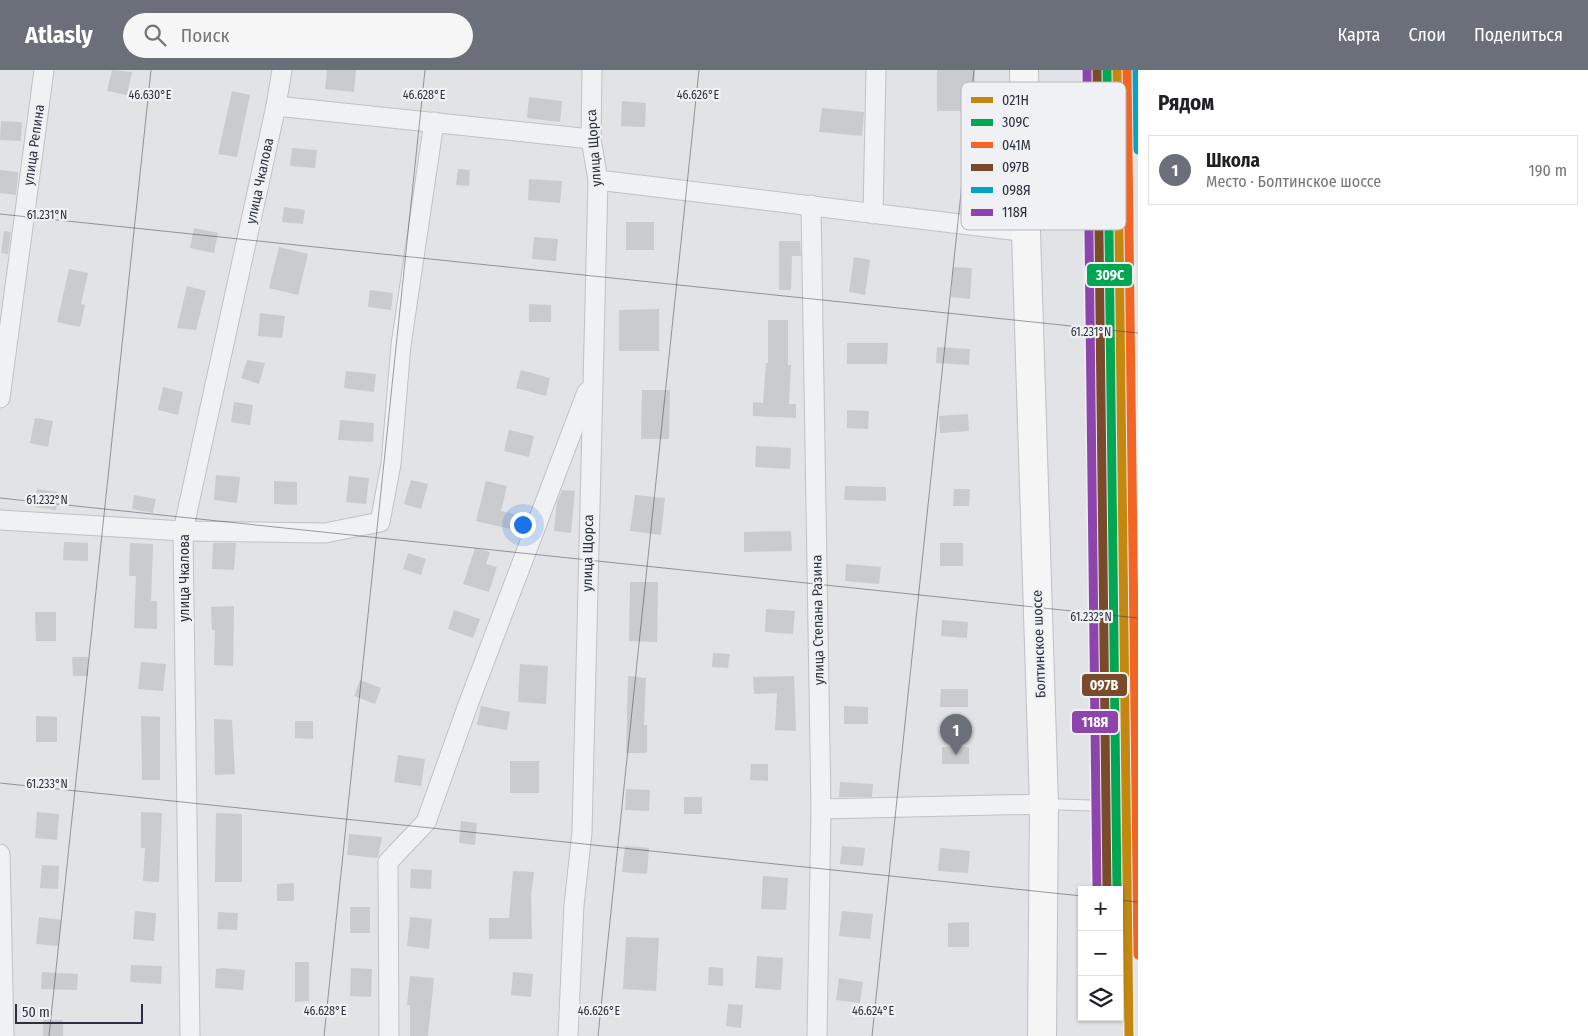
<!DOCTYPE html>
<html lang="ru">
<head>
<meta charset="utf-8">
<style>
	:root { --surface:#fff; --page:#f6f6f6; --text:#202124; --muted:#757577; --line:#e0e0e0; --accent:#6a6f79 }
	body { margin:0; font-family:"Fira Sans Condensed",sans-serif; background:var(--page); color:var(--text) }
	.controls { position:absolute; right:15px; bottom:15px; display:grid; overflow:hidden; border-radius:0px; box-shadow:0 1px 4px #0004 }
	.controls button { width:45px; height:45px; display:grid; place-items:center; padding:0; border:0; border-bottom:1px solid var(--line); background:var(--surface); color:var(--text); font:25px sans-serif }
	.scale { position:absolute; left:15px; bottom:12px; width:128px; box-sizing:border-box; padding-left:5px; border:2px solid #2a303e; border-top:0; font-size:14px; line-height:18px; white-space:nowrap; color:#2a303e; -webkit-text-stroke:4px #eff1f5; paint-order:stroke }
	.you { position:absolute; left:522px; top:454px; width:18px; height:18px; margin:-12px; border:4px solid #fff; border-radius:50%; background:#1a73e8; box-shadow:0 0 0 8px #1a73e833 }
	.badge { display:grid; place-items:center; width:32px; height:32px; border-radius:50%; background:var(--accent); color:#fff; font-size:16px; font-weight:700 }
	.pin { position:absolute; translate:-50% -41px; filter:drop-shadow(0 1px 2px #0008) }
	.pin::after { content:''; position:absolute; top:26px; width:18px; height:15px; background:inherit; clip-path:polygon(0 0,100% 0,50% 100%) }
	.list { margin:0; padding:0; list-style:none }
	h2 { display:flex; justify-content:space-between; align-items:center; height:65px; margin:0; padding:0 20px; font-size:21px }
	h2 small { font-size:16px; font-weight:400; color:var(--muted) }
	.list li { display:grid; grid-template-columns:32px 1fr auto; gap:15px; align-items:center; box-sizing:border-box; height:70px; margin:0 10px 10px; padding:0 10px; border:1px solid var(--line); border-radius:0px }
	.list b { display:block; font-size:19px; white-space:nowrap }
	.list p { margin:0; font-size:16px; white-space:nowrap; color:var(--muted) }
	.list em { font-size:16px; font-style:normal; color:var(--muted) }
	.icon { flex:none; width:28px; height:28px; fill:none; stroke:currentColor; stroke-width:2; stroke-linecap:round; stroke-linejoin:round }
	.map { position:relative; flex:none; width:1138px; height:966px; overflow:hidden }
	header { display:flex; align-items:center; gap:30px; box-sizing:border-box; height:70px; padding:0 25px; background:var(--accent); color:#fff }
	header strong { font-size:24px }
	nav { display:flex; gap:28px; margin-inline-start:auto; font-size:18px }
	.search { width:350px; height:45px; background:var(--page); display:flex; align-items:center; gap:12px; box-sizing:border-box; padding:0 18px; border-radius:28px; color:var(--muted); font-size:19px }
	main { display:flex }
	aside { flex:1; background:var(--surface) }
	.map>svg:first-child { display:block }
</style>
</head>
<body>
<header>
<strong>Atlasly</strong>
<div class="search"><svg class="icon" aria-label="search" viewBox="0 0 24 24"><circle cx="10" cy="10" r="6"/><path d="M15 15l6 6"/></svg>Поиск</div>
<nav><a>Карта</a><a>Слои</a><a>Поделиться</a></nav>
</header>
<main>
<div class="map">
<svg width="1138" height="966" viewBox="0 0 1138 966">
	<rect width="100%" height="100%" fill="#e2e3e6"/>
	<g fill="#cacbce">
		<path d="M112,0L132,2L127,25L107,21Z"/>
		<path d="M327,0H356L354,22L325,19Z"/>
		<rect x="937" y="0" width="38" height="41"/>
		<path d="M232,21L250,25L237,87L218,84Z"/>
		<path d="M529,27L562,31L560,52L527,48Z"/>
		<path d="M622,31L646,33L645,57L621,56Z"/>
		<path d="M822,38L864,42L862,66L819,62Z"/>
		<path d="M1,51L22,52L21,71L0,70Z"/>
		<path d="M292,78L317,80L315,98L290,96Z"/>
		<path d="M458,99L470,100L469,116L456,115Z"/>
		<path d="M0,100L18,102L16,125L0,123Z"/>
		<path d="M529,109L562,111L560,133L528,130Z"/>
		<path d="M284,137L305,140L303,154L282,152Z"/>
		<rect x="626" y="152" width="28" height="28"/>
		<path d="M194,158L218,163L214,183L190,178Z"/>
		<path d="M4,161L11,162L8,184L1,183Z"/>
		<path d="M534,167L558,169L556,191L532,189Z"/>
		<path d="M779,171H800L801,186H792L791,220H779Z"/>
		<path d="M279,177L308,184L298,225L269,218Z"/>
		<path d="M854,187L870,190L865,225L849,222Z"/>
		<path d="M953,197L972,198L970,229L951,227Z"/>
		<path d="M69,199L88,203L81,234L85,235L80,257L57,252Z"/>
		<path d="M187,216L206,221L196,260L177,258Z"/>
		<path d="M370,220L393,223L391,240L368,237Z"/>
		<path d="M529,234L551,235V252H529Z"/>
		<path d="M659,239V281H619V240Z"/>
		<path d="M260,243L285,246L282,268L258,266Z"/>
		<path d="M768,250H788V295H791L789,334H796V348L753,346V332L763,333L766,293H768Z"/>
		<path d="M847,273H888L887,294H847Z"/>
		<path d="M937,277L970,279L969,295L936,293Z"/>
		<path d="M247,290L265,293L259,314L241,308Z"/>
		<path d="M521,300L550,308L546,326L516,318Z"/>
		<path d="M346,301L376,304L374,322L344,318Z"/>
		<path d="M163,317L183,322L178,345L158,340Z"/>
		<path d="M642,320H670L669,369H641Z"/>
		<path d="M234,332L253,335L250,355L231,352Z"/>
		<path d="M847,340L869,341L868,359L847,358Z"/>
		<path d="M968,344L969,361L940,363L939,346Z"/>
		<path d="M35,348L53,351L48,377L30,373Z"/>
		<path d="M340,350L374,353L373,372L338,370Z"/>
		<path d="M509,360L534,366L529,387L504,381Z"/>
		<path d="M756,376L791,378L790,399L755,397Z"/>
		<path d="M216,405L240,407L237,433L214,430Z"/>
		<path d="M349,406L369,408L366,434L346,432Z"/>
		<path d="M411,410L428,414L421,439L404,434Z"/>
		<path d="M274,411L297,412V435L274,434Z"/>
		<path d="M486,411L507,416L501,441L514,444L510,459L476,451Z"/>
		<path d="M845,416L886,417V431L844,430Z"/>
		<path d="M37,419L58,422L56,440L35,437Z"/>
		<path d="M954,419H970L969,436H953Z"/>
		<path d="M562,420L575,421L571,463L554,461L557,432Z"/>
		<path d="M134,425L156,429L153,443L132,439Z"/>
		<path d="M635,425L665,428L661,465L630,461Z"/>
		<path d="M791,461L792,481L744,482V462Z"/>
		<path d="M64,472L88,473V491L63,490Z"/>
		<path d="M130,473L153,474L151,531H157V559L134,558L136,506H129Z"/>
		<path d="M213,473H236L234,500L212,499Z"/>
		<rect x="940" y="473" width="23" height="23"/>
		<path d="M475,478L490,482L486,494L497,497L489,522L463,514Z"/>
		<path d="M408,483L426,489L421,505L403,499Z"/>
		<path d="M846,494L881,497L879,514L845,511Z"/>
		<path d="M630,512H658L657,572L629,571Z"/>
		<path d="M234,536L233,596L214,595L215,560H212L211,537Z"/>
		<path d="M766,539L795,541L793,564L765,562Z"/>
		<path d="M454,540L480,549L473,568L448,559Z"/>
		<path d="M35,542H56V571H36Z"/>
		<path d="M942,550L968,552L967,568L941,566Z"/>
		<path d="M713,583L730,584L728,598L712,597Z"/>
		<path d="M72,587H88V606H73Z"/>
		<path d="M141,592L166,594L163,621L138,619Z"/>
		<path d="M520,594L548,596L546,634L518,632Z"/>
		<path d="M628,606L646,608L644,655H647V683H626Z"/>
		<path d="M794,606L796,661L775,660L777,623L754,624L753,607Z"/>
		<path d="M360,610L381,618L375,634L354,626Z"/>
		<path d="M941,619H968V637H940Z"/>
		<path d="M481,636L510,642L507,660L477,655Z"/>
		<path d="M844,636L868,637V654H844Z"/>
		<path d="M36,646L57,647V672H36Z"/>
		<path d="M141,646L160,647V710H142Z"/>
		<path d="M214,649L232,650L235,704L215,705Z"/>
		<path d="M295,651H313V669L295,668Z"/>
		<rect x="942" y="677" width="27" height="17"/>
		<path d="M398,685L425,689L421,716L394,712Z"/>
		<rect x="510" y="691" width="29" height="32"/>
		<path d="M751,694H768V711L750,710Z"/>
		<path d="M840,712L873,714L872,727H839Z"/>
		<path d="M626,719L650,720L649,741L625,740Z"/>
		<rect x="684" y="727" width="18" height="17"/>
		<path d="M37,742L59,744L57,770L35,768Z"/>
		<path d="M141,742L162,743L159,812L143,811L145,778H141Z"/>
		<path d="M216,743L242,744V812H215Z"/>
		<path d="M461,751L477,753L475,775L459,773Z"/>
		<path d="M349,764L382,767L378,788L347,785Z"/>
		<path d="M625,776L649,778L647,804L622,802Z"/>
		<path d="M842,776L865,778L863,796L840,794Z"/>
		<path d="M940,778L970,781L968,803L938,801Z"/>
		<path d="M42,795L59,796L58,819L40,818Z"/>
		<path d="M411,799L432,800L431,819L410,818Z"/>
		<path d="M513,801L534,802L531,826L532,869H489V848H509Z"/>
		<path d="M763,806L788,808L786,840L761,839Z"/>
		<path d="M294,813V831H277V814Z"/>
		<rect x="350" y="837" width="20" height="26"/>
		<path d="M135,841L156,843L154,871L133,869Z"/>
		<path d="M842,841L873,844L870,869L839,866Z"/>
		<path d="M218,842L238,843L237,860L217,859Z"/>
		<path d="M39,847L61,850L58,876L36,874Z"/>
		<path d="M410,847L432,849L429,879L407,876Z"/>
		<path d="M969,852V877H948V853Z"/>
		<path d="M626,867L659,868L656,921L623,919Z"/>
		<path d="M757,886L783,888L781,920L755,918Z"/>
		<path d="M295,892H309V931L295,932Z"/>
		<path d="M131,895L162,896L161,914L130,912Z"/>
		<path d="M709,897L723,898V916L708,915Z"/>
		<path d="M222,898L245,900L243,920L215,918L216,899Z"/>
		<path d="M351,898L372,899L371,927L350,926Z"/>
		<path d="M42,902L78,904L77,920L41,919Z"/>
		<path d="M513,902L533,904L531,927L511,925Z"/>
		<path d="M410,906L434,908L428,966H410V935H407Z"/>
		<path d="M839,908L863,912L860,933L836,930Z"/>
		<path d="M728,934L743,935L741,958L726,956Z"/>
		<rect x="43" y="950" width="20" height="16"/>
	</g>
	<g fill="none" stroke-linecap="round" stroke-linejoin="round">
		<g stroke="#c0c1c4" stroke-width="12">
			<path id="lane" d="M1044,734L1138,737"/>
		</g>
		<g stroke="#c0c1c4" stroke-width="21">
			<g id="street">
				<path d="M276,36L591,69"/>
				<path d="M598,110L1026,162"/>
				<path d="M811,135L821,739L817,966"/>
				<path d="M873,144L876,0"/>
				<path d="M0,328L44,0"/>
				<path d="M0,450L183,461L325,463L380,452L391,394L401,275L434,52"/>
				<path d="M821,739L1044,734"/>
				<path d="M0,784L4,966"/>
				<path d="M190,966L183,461L276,36L282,0"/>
				<path d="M389,966L388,792L426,752L469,632L587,322"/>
				<path d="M568,966L574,835L582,762L598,110L591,69L592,0"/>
			</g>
		</g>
		<g stroke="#bec0c3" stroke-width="30">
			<path id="primary" d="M1024,0L1026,162L1044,734L1042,966"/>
		</g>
		<use href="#lane" stroke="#f0f1f3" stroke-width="10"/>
		<use href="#street" stroke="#f0f1f3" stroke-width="19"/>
		<use href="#primary" stroke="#f5f5f6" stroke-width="28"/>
		<g stroke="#eff1f5" stroke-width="12">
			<path id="rail-1" d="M1117,0L1129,966"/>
		</g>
		<g stroke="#eff1f5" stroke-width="12">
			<path id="rail-2" d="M1107,0L1117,820"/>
		</g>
		<g stroke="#eff1f5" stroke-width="12">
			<path id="rail-3" d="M1127,0L1138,885"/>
		</g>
		<g stroke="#eff1f5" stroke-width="12">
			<path id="rail-4" d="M1097,0L1107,820"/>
		</g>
		<g stroke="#eff1f5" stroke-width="12">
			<path id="rail-5" d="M1137,0L1138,80"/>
		</g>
		<g stroke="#eff1f5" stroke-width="12">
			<path id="rail-6" d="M1087,0L1097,820"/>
		</g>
		<use href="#rail-1" stroke="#c48810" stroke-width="9"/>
		<use href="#rail-2" stroke="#00a651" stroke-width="9"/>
		<use href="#rail-3" stroke="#f26522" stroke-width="9"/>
		<use href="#rail-4" stroke="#7a4b2a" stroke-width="9"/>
		<use href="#rail-5" stroke="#02a3c7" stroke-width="9"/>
		<use href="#rail-6" stroke="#8e44ad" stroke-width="9"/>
	</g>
	<path fill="none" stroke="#2a303e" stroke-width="1" stroke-opacity="0.45" d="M0,144L1138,263M0,428L1138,548M0,713L1082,826M1119,830L1138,832M49,966L151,0M324,966L425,0M598,966L699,0M872,966L974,0"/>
	<g text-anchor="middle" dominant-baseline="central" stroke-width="4.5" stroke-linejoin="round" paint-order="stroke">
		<g font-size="14" fill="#2a303e" stroke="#eff1f5">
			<text transform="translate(34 75) rotate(-82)">улица Репина</text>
			<text transform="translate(594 78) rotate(-94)">улица Щорса</text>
			<text transform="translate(260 111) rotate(-78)">улица Чкалова</text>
			<text transform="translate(588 483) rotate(-89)">улица Щорса</text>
			<text transform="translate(184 508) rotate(-90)">улица Чкалова</text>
			<text transform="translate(818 550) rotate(-91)">улица Степана Разина</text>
			<text transform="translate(1039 574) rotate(-92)">Болтинское шоссе</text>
		</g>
	</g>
	<rect x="961" y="12" width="165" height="148" rx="8" fill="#eff1f5" stroke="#b4b7be" stroke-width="1"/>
	<rect x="971" y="27" width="22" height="6" fill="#c48810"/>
	<rect x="971" y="49" width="22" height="7" fill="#00a651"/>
	<rect x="971" y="72" width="22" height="6" fill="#f26522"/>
	<rect x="971" y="94" width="22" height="7" fill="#7a4b2a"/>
	<rect x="971" y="117" width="22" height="6" fill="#02a3c7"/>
	<rect x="971" y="139" width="22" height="7" fill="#8e44ad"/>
	<g font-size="14" fill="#2a303e">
		<text x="1002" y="35">021Н</text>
		<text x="1002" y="57">309С</text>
		<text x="1002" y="80">041М</text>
		<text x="1002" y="102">097В</text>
		<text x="1002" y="125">098Я</text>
		<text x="1002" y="147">118Я</text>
	</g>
	<g font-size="12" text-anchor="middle" fill="#2a303e" stroke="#eff1f5" stroke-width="4.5" stroke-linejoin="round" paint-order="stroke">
		<text x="150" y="29">46.630°E</text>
		<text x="424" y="29">46.628°E</text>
		<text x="698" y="29">46.626°E</text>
		<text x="47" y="149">61.231°N</text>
		<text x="1091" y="266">61.231°N</text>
		<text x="47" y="434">61.232°N</text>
		<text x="1091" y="551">61.232°N</text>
		<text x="47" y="718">61.233°N</text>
		<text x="325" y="945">46.628°E</text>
		<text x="599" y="945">46.626°E</text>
		<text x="873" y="945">46.624°E</text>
	</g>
	<g stroke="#eff1f5" stroke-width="2">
		<rect x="1086" y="193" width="47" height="24" rx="5" fill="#00a651"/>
		<rect x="1081" y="603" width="47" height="24" rx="5" fill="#7a4b2a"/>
		<rect x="1071" y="640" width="48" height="24" rx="5" fill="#8e44ad"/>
	</g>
	<g font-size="14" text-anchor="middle" font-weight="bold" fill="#fff">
		<text x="1110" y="210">309С</text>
		<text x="1104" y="620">097В</text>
		<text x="1095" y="657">118Я</text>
	</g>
</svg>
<div class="controls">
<button>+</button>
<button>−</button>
<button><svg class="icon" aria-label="layers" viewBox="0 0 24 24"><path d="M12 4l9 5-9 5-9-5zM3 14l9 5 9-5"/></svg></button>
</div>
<div class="scale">50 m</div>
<div class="you"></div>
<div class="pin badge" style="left:956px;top:685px">1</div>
</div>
<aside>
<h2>Рядом<small></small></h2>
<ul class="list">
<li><span class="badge">1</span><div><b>Школа</b><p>Место · Болтинское шоссе</p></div><em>190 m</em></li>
</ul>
</aside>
</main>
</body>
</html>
